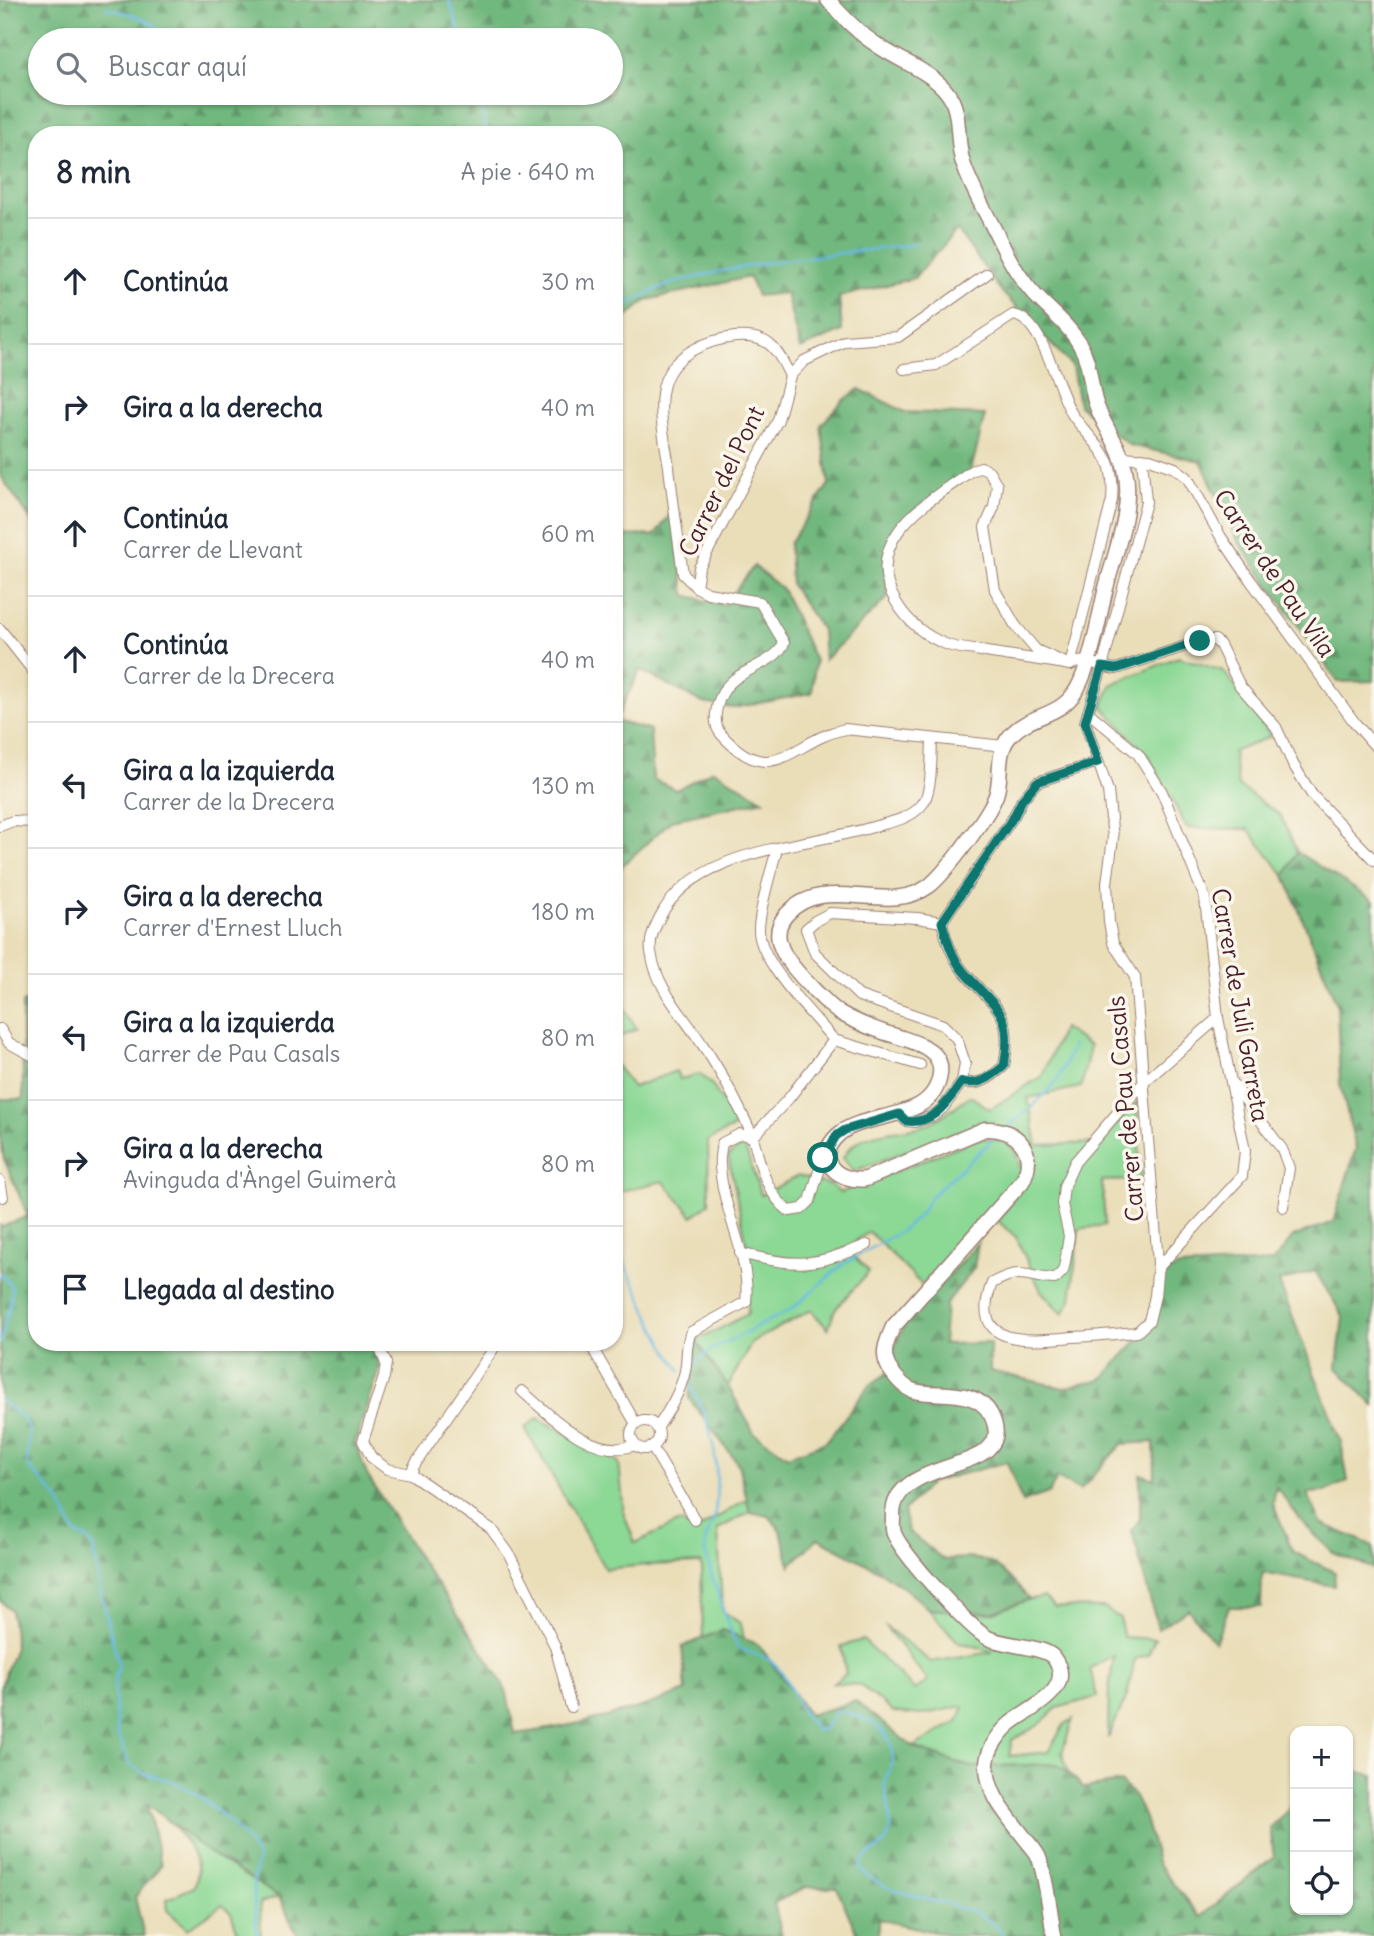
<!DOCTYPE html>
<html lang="es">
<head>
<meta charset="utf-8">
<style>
	:root { --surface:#fff; --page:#f2f2f3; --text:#1f2937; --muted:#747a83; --line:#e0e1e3 }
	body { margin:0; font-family:Delius,sans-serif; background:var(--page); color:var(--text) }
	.controls { position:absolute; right:21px; bottom:21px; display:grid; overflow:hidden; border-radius:14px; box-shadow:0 2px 5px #0004 }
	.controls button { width:63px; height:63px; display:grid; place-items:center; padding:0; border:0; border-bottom:2px solid var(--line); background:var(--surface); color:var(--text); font:35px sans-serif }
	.stop { position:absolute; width:21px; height:21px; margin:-16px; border:5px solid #0f766e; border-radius:50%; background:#fff }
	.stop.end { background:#0f766e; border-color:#fff; box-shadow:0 2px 7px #0008 }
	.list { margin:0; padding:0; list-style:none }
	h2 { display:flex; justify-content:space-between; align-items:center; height:91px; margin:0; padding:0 28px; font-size:30px }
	h2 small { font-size:23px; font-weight:400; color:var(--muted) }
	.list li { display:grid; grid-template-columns:46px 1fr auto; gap:21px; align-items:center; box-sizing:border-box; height:126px; padding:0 28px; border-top:2px solid var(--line) }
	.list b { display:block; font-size:26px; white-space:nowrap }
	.list p { margin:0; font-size:23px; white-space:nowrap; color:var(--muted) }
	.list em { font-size:23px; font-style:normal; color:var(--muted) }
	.icon { flex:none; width:38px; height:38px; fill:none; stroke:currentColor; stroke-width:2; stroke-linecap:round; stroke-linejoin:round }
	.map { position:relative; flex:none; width:1374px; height:1936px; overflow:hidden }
	.search { position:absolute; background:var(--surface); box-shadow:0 2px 5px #0004; left:28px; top:28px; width:595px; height:77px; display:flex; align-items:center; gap:18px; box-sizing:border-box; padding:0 24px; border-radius:38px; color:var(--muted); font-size:26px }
	.panel { position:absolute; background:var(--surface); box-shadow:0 2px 5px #0004; left:28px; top:126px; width:595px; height:1225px; border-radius:28px }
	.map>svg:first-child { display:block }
</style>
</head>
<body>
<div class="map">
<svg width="1374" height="1936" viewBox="0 0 1374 1936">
	<defs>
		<pattern id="forest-firs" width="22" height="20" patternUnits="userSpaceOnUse" patternTransform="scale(1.75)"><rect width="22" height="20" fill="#71b87e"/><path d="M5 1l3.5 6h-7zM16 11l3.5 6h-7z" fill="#5f9567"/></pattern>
	</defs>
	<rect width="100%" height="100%" fill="#fbf7ec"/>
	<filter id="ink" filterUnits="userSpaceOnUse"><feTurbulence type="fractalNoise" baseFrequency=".0143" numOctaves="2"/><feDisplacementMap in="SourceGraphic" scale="14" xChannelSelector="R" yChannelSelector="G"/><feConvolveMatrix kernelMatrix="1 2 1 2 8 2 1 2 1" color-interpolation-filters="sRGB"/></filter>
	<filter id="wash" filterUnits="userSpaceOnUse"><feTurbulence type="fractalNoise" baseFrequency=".00686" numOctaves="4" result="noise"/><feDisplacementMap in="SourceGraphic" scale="28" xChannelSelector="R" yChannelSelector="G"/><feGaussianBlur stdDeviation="1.57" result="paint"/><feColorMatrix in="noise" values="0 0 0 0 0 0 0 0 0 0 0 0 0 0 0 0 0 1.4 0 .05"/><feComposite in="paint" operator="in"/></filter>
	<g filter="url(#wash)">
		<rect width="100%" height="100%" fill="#eadeb9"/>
		<g fill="#8cd895" stroke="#6b7c60" stroke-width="2">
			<path d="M1178,657L1224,671L1271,736L1233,752L1238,786L1280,815L1297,852L1285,876L1248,829L1187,828L1149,757L1102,706L1112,684Z"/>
			<path d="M614,997H617L637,1029L614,1039Z"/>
			<path d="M1063,1028L1090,1046L1081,1087L1028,1098L1037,1145L1102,1143L1137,1101L1141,1180L1102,1181L1105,1225L1079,1229L1071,1300L1063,1314L1041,1291L1016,1237L998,1221L1035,1167L1020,1139L983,1122L854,1171L843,1158C857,1129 896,1133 922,1126C939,1121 956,1105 970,1096L990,1109L1042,1076Z"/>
			<path d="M614,1063L633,1087L676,1071L680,1079L700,1074L712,1085L737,1126L708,1140L709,1203L693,1216L663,1181L614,1193Z"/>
			<path d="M979,1138C1007,1140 1016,1142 1021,1172L1006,1193L922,1285L869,1232L846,1248L869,1272L835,1309L828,1329L811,1310L752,1342L728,1386L696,1341L748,1314L746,1241L728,1156L744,1145L761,1195L798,1176L831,1185L840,1193Z"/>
			<path d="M538,1418L619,1462L624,1514L635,1543L680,1522L697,1530L747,1499L750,1512L718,1529L722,1610L741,1624L744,1639L723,1630L703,1638L701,1563L647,1565L605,1569L525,1428Z"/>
			<path d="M1044,1597L1054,1607L1104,1608L1120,1618L1123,1637L1155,1639L1148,1655L1135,1659L1127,1696L1108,1738L1109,1688L1114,1656L1090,1668L1097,1697L1057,1708L1037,1726L1012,1740L1009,1756L1048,1752L1064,1725L1073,1719L1062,1753L1069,1773L1056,1764L970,1767L913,1747L958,1721L964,1706L920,1715L893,1712L860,1685L833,1683L846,1674L841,1646L863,1640L915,1690L928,1681L885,1626L931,1662L993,1652L972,1645L959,1643L928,1609L991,1613L1030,1599Z"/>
			<path d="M172,1823L208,1852L279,1897L260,1903L261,1936H239L231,1913L222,1905L188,1929L168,1911L167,1899L194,1887C206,1861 186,1844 172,1823Z"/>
		</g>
		<g fill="url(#forest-firs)" stroke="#5e6c54" stroke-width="2" fill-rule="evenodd">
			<path d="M0,0H1374V681L1338,682L1239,543L1201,461L1129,445L1079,405L1072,366L1002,292L957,230L914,278L839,297L842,331L800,349L786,293L757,296L749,277L647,300L614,328V135H37V529L0,475ZM40,40H611V93H40Z"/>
			<path d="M859,389L905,412L985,415L971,471L912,513L886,555L888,597L824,660L822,630L791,585L789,544L829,484L821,425L843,401Z"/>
			<path d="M674,509L685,595L724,605L754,566L782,589L815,661L812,693L734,708L703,703L640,670L615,721L650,730L653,779L676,790L713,770L764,800L672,820L614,873V536L655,535Z"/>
			<path d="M1297,852L1374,901V1406L1337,1368L1343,1316L1315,1271L1279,1282L1341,1442L1348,1481L1324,1492L1307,1493L1321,1523L1373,1546L1374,1569L1333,1553L1304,1524L1276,1487L1273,1504L1293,1552L1335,1572L1334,1586L1262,1573L1261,1607H1229L1215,1642L1188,1609L1158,1629L1132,1531L1140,1519V1474L1155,1479L1154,1442L1122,1444L1080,1490L1057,1478L1049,1493L1022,1502L1007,1462L931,1482L904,1511L908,1531L944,1560C994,1553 997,1566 1030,1599L991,1613L928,1609C896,1576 858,1560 818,1538L790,1565L781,1531L769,1516L750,1512L738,1464L689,1398L696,1341L728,1386L754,1433L788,1456L826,1442L869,1386L896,1367L892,1352L904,1326L978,1242L974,1268L946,1304L943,1344L990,1343V1371L1064,1388L1102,1379L1155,1321L1163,1273L1180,1267L1273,1262L1293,1237L1333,1222L1356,1148L1340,1084L1337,1004L1285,876Z"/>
			<path d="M37,999V1342H364L375,1347L380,1369L355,1443L367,1475L421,1561L495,1670L507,1693L515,1734C571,1727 633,1712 686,1691L682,1647L723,1630L759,1645L809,1715L855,1701L913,1747L970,1767L1056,1764L1069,1773L1084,1788L1120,1782L1135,1796L1145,1818L1158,1865L1200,1917L1274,1857L1270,1828L1295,1803V1910H1348V1770L1374,1775V1936H952L878,1919V1936H858L837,1888L806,1887L774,1903L782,1936H371L368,1933L335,1930V1936H298L279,1897L208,1852L147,1804L161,1865L135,1897L144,1936H0V1688L15,1647L11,1610L0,1600V1225L2,1227L28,1216L4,1159L0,1135V1099H23L22,1003Z"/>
		</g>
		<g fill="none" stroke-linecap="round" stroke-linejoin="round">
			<g stroke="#68bae3" stroke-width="2.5">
				<path d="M449,0L462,40"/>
				<path d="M106,8L134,15L153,24L170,40"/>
				<path d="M440,40L459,35"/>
				<path d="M479,93L487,135"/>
				<path d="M614,312C634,301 655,288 677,282C755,260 838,254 917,244"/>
				<path d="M1010,1125L1029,1110L1058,1080L1073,1046"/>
				<path d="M614,1244C638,1285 653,1332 681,1371"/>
				<path d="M0,1274L12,1286L10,1305L0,1343"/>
				<path d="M689,1367L711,1350L792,1309L842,1265L901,1231L919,1216L931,1196L997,1136"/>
				<path d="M686,1380C713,1418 721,1469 715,1514C714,1524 705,1534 705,1545C705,1559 730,1633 738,1647C747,1653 759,1654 768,1659C792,1674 793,1711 818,1730L824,1729L837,1710C863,1716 895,1728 893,1760C892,1770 884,1776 885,1786C887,1802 895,1826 886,1841C878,1853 865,1851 860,1868C891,1907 980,1894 1004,1936"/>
				<path d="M0,1401C43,1429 24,1425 28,1466L59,1500L75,1533L86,1538L93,1546L101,1594L119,1665L114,1683L117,1733L129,1764L143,1773L172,1781L199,1796L227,1819L249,1843L258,1858L253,1884L257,1936"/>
			</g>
		</g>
	</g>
	<g filter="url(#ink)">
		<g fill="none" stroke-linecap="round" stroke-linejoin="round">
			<g stroke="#9a7e72" stroke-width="12">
				<g id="minor">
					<path d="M987,274L898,337L845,341L804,361L790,376L778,420L699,568L696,587L708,593L760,602L784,643C775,665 739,668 725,689C717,700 711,723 721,734C773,792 792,740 845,729L1004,746"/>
					<path d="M904,369L936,365L1013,315C1043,318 1058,392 1072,414C1083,431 1100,444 1108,462C1113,474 1113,487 1112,500L1070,665"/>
					<path d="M1122,457L1150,459L1175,468L1187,477L1221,537L1251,581L1355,723L1374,745"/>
					<path d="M1142,458L1146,502L1102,667L1085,722L1108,791L1113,838L1107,883L1109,922L1113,943L1135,977L1158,1263L1155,1296L1149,1321L1137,1332C1115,1334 1094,1336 1072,1337C1030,1341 967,1348 992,1283C1023,1266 1025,1278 1055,1279L1063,1271L1065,1262L1069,1236L1062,1204L1064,1186L1075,1162L1144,1082L1218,1018"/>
					<path d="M981,467L989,471L997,485L994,507L985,527L995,590L1015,625L1036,650L1070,665C1039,659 1006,656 975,650C966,649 956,648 948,645C926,637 908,622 896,602C859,540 928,502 971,471Z"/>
					<path d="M696,587L683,574C678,538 673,502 669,467C665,440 656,407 665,381C675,353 708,340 735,337C768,334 777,348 790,376"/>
					<path d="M0,629L37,676"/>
					<path d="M1070,665C1086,656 1098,667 1116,669L1201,641L1215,640L1220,645L1240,686L1276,727L1293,764L1312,795L1374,860"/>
					<path d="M1088,712L1138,754L1162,792L1205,898L1218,1018L1245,1151L1242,1176L1158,1268"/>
					<path d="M0,826L13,821L32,822L37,831"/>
					<path d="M777,849C771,872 760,905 759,928C757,960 813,1015 834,1040"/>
					<path d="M942,922L1014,816L1022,800L1037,782L1098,762"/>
					<path d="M942,922C946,940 952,958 964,972C996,1009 1014,1011 1004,1066C991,1077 980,1087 962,1082"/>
					<path d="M0,1029L9,1043L37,1058"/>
					<path d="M920,1065L834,1040L789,1098L753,1137C738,1104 723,1074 702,1044C683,1015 656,988 651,952C649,939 654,929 660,917C695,847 807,847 873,827C890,822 908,820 921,806C933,793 931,756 932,739"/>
					<path d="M1234,1085L1282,1149L1289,1168L1283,1207"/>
					<path d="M899,1114L906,1121L915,1122L933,1116L943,1108L962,1082L965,1063L957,1039L943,1025L859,996L815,953L806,929L815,921L830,913L917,918L942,922"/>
					<path d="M0,1181L3,1197"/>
					<path d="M740,1253C796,1268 814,1266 867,1245"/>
					<path d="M377,1342L386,1363L384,1377L363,1441L371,1457L387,1469L411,1474L491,1529L508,1552L555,1646L571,1707"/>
					<path d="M589,1342L636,1424"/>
					<path d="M522,1391C551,1416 593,1461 635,1445"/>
					<circle cx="645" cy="1435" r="14"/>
					<path d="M658,1427C669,1410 681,1391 685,1371C688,1357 685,1345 691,1332L746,1302C751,1256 722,1211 720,1165C719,1158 721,1150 722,1143L740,1134L753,1137C760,1164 766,1194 789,1211L802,1209L810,1201L823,1158L827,1153"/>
					<path d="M652,1447L695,1520"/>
					<path d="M411,1474L414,1466L498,1342"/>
				</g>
			</g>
			<g stroke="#9a7e72" stroke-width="17">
				<path id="secondary" d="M828,0C843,17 858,33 877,45C898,60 930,71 946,91C963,111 955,140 963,163C972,190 987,214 999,239C1009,260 1019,278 1035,295C1050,311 1069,325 1080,345C1090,362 1090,382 1095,401C1102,425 1120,444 1125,469C1134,509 1114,554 1105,592C1098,622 1093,653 1081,681C1065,720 1031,711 1010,736C996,752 1002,773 997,792C993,810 945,874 929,886C887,917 825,872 787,914C762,940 797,972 815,991C823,998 831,1008 840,1013C859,1024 881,1032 902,1038C920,1044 943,1051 940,1074C934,1124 864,1110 838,1135C812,1159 838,1183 866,1179L985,1129C1016,1127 1039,1152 1022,1182L893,1327C886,1343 880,1355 891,1371C897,1379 904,1388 914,1391C939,1397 977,1387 991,1415C1022,1478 891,1452 893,1517C893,1522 892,1528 894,1533C900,1552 970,1629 988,1638C1005,1646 1044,1646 1053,1657C1078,1689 1029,1709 1011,1723C1000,1732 988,1749 987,1763C986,1795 1010,1818 1027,1841C1031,1846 1037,1852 1039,1858C1047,1881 1050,1912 1054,1936"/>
			</g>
			<use href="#minor" stroke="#fff" stroke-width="10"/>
			<use href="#secondary" stroke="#fff" stroke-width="14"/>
		</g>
	</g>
	<g fill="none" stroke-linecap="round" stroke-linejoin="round" filter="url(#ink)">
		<path stroke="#0f766e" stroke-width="9" d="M823,1158L836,1136L845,1130L899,1114L906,1121C934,1125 947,1102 962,1082C980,1086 991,1077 1004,1066C1014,1011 996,1009 964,972C952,958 947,940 942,922L1014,816L1022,800L1037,782L1098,762L1085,722L1102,667L1116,669L1200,641"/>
	</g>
	<g text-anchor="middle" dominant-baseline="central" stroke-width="7" stroke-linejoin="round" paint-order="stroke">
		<g font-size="24" fill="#4a1f2b" stroke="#fbf7ec">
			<text transform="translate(721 481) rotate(-64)">Carrer del Pont</text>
			<text transform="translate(1275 573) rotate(56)">Carrer de Pau Vila</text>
			<text transform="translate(1241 1005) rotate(80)">Carrer de Juli Garreta</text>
			<text transform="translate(1125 1109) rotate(-95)">Carrer de Pau Casals</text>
		</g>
	</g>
</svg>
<div class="controls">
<button>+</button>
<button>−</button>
<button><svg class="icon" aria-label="locate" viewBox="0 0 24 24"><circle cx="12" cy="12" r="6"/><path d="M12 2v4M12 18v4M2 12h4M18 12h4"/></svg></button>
</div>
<div class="stop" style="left:823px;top:1158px"></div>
<div class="stop end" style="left:1200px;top:641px"></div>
<div class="search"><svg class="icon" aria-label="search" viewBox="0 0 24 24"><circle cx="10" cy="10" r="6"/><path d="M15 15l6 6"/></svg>Buscar aquí</div>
<section class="panel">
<h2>8 min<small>A pie · 640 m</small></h2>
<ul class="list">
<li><svg class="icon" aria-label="ahead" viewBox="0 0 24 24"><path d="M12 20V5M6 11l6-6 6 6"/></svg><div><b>Continúa</b></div><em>30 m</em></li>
<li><svg class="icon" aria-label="right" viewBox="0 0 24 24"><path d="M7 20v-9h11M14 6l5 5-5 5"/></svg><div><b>Gira a la derecha</b></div><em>40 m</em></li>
<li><svg class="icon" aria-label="ahead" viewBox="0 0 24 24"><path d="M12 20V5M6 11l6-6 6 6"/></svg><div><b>Continúa</b><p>Carrer de Llevant</p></div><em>60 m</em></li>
<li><svg class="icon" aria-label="ahead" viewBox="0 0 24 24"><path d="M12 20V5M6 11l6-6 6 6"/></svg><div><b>Continúa</b><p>Carrer de la Drecera</p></div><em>40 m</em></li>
<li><svg class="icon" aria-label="left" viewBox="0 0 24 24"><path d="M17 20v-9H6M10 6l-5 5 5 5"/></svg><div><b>Gira a la izquierda</b><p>Carrer de la Drecera</p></div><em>130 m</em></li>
<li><svg class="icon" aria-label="right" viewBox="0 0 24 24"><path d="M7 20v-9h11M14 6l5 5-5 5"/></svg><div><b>Gira a la derecha</b><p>Carrer d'Ernest Lluch</p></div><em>180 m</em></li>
<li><svg class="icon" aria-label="left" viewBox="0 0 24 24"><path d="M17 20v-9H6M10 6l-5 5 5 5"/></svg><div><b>Gira a la izquierda</b><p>Carrer de Pau Casals</p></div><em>80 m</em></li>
<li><svg class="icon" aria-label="right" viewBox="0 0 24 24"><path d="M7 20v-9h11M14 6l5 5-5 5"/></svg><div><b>Gira a la derecha</b><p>Avinguda d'Àngel Guimerà</p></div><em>80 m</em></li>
<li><svg class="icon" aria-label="arrive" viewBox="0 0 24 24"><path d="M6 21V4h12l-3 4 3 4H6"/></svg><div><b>Llegada al destino</b></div></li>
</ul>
</section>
</div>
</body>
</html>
